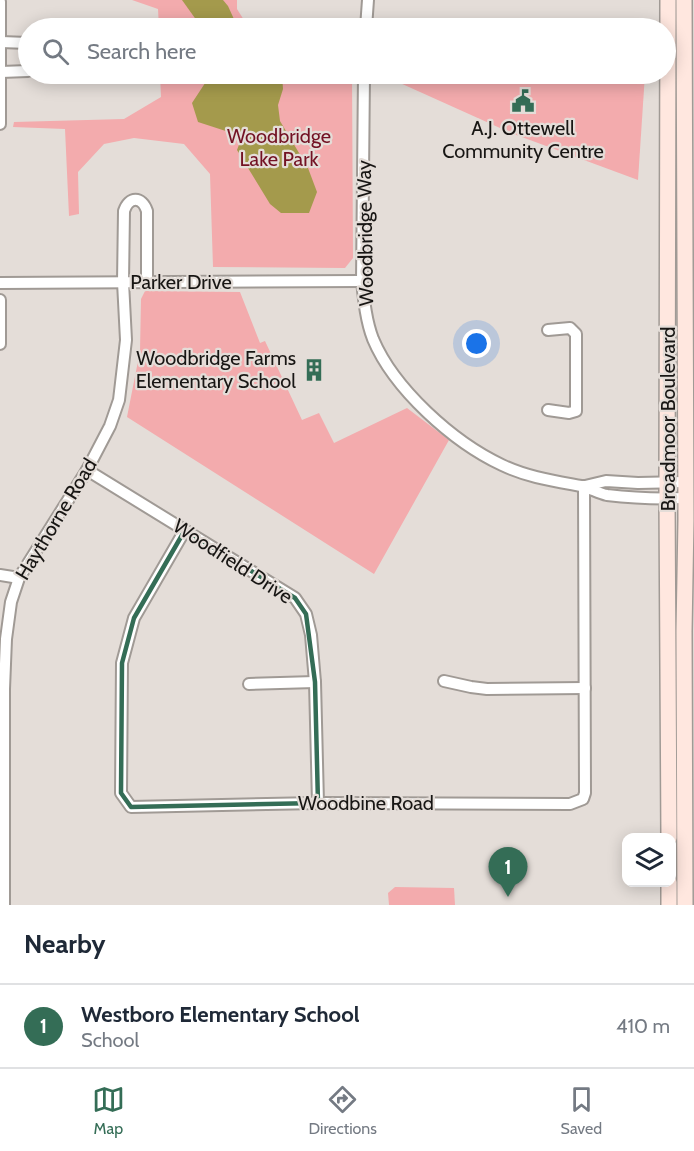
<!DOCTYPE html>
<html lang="en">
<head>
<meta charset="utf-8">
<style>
	:root { --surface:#fff; --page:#f6f6f7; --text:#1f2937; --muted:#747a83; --line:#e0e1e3; --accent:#346d56 }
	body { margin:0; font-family:Cabin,sans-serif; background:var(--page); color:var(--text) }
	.controls { position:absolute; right:18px; bottom:18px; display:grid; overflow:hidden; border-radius:12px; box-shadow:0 3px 15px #0003 }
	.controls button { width:54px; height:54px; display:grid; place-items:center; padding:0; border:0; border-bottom:2px solid var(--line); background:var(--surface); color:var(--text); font:30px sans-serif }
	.you { position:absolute; left:477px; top:344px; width:21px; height:21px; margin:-15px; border:4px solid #fff; border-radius:50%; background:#1a73e8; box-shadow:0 0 0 9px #1a73e833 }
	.badge { display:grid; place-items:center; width:39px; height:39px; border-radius:50%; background:var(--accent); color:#fff; font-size:20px; font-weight:700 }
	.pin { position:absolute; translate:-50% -50px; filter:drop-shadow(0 2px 3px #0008) }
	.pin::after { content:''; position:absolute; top:32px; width:21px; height:18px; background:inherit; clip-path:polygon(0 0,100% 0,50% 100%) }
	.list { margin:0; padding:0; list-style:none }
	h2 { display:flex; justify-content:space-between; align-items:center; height:78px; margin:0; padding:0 24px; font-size:26px }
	h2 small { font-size:20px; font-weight:400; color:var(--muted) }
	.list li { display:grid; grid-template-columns:39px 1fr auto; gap:18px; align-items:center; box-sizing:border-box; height:84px; padding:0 24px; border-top:2px solid var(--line) }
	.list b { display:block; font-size:22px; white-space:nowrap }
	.list p { margin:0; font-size:20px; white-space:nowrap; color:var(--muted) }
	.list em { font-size:20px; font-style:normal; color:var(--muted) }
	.icon { flex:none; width:33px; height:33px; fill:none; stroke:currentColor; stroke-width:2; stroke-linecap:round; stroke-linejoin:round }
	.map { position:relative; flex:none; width:694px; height:905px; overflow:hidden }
	.search { position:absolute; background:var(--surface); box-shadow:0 3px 15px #0003; left:18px; right:18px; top:18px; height:66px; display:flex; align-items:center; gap:15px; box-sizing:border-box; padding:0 21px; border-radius:33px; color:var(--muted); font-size:22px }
	.sheet { height:162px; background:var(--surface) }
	nav { display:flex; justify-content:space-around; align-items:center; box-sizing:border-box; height:84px; border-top:2px solid var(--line); background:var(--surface); font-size:16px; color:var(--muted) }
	nav a { display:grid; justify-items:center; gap:3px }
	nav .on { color:var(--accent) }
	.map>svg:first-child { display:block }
</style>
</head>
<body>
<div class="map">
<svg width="694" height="905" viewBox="0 0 694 905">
	<rect width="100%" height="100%" fill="#e4ddd8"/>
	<g fill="#f3abad">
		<path d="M132,0H237V9L249,28H159L158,9Z"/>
		<path d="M160,74H352L353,258L345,268L213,267L210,174L184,144L134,138L104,144L78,172L79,214L69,216L65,129L13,127L14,122L124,119L161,97Z"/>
		<path d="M380,74H645L638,180L511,133Z"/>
		<path d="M145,291L240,292L260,343L265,341L302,420L319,413L334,443L407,408L449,440L374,574L127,417L140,351L141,299Z"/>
		<path d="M395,887L454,888L455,905H389L388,893Z"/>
	</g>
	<g fill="#a49a4c">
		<path d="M182,0H223L228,6L238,28H202Z"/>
		<path d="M211,74H282L283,89L278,105L280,121L308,168L317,192L309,213H281L270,204L237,150L240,142L235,134L198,122L192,103Z"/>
	</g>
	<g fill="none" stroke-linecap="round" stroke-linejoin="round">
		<g stroke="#a09a95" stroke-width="14">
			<g id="minor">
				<path d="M0,2V124"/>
				<path d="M366,28L368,0"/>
				<path d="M1,42L28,43"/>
				<path d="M1,72L28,71"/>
				<path d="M364,74L362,281C364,300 366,321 373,339C394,389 453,442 502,465C527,477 554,481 581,486C590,488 598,493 607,495C632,498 660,499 685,498"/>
				<path d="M0,283L362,281"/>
				<path d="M0,300V344"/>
				<path d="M548,330L570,328L576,334V411L569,413L548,410"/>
				<path d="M87,470L295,598L306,614L311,635L315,682L318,803"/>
				<path d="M585,486L606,481L638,483L685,482"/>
				<path d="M185,530L134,618L122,663L121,793L131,807L318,803L570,804L583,799L585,793L584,486"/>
				<path d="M0,575L19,578"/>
				<path d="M444,681L471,687L487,689L585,688"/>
				<path d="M249,684L315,682"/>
				<path d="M4,905V689L6,639L11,602L19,578L87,470L110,426L119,400L126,340L123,282L124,211C129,196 142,196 147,211V282"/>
			</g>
		</g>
		<g stroke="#a09a95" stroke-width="18">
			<g id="secondary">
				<path d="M668,0L667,498L669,838"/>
				<path d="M684,0L686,520L684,631L685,905"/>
				<path d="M669,882V905"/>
			</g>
		</g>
		<use href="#minor" stroke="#fff" stroke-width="10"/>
		<use href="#secondary" stroke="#ffe7df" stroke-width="15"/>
	</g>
	<path fill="none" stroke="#346d56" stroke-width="4.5" stroke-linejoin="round" d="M185,530L295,598L306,614L315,682L318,803L131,807L121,793L122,663L134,618Z"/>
	<defs>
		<g id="civic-bare" transform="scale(1.8)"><path d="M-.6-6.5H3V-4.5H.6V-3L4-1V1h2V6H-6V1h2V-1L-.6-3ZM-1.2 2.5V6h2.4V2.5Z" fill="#346d56" stroke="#e4ddd8" stroke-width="2.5" paint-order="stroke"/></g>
		<g id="building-bare" transform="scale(1.8)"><path d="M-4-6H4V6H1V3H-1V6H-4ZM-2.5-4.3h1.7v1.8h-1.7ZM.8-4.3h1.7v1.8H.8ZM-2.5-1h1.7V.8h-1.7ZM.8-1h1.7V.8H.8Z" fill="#346d56" stroke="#e4ddd8" stroke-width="2.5" paint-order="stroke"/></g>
	</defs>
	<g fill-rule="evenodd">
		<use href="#civic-bare" x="523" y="101"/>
		<use href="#building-bare" x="314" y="370"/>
	</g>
	<g text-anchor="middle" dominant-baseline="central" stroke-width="4.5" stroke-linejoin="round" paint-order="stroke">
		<g font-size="20" fill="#181614" stroke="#e4ddd8">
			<text x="523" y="128">A.J. Ottewell<tspan x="523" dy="23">Community Centre</tspan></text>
			<text x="296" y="358" text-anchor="end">Woodbridge Farms<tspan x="296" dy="23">Elementary School</tspan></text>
		</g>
		<g font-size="20" fill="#731224" stroke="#e4ddd8">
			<text x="279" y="136">Woodbridge<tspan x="279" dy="23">Lake Park</tspan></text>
		</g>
		<g font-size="20" fill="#181614" stroke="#e4ddd8">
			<text transform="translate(365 233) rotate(-91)">Woodbridge Way</text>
			<text x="181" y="282">Parker Drive</text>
			<text transform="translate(668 419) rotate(-90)">Broadmoor Boulevard</text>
			<text transform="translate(56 519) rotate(-59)">Haythorne Road</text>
			<text transform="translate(233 561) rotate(33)">Woodfield Drive</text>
			<text x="366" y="803">Woodbine Road</text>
		</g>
	</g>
</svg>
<div class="controls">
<button><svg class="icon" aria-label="layers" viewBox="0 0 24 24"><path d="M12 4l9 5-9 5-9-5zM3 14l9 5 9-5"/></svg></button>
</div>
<div class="you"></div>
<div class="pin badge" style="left:508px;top:897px">1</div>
<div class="search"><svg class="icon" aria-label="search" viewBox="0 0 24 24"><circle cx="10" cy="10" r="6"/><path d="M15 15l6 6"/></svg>Search here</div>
</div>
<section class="sheet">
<h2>Nearby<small></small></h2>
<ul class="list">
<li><span class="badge">1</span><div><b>Westboro Elementary School</b><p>School</p></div><em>410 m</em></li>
</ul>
</section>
<nav>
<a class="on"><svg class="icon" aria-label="map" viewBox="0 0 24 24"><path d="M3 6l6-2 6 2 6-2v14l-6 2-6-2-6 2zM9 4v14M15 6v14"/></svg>Map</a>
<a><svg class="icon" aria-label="directions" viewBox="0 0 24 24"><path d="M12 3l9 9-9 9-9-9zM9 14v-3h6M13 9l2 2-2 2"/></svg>Directions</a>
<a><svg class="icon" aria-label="saved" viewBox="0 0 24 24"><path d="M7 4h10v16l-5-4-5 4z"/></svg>Saved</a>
</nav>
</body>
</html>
